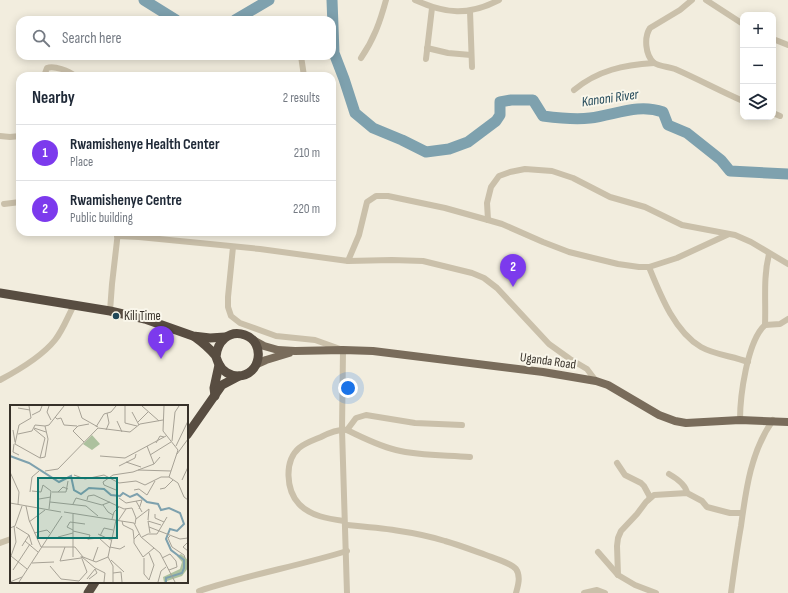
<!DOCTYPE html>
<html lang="en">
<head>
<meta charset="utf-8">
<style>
	:root { --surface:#fff; --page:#f2f2f3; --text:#1f2937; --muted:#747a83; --line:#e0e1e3; --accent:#7c3aed }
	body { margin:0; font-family:"Sofia Sans Condensed",sans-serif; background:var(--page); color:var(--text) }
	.controls { position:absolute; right:12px; top:12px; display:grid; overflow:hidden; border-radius:8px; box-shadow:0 2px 10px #0003 }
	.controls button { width:36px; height:36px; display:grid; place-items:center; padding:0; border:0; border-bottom:1px solid var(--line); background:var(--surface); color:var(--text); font:20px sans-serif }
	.you { position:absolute; left:348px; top:388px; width:14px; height:14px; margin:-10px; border:3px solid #fff; border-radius:50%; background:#1a73e8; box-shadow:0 0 0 6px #1a73e833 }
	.badge { display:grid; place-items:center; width:26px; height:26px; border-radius:50%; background:var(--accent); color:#fff; font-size:13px; font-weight:700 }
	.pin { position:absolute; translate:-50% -33px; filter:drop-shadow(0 1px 2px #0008) }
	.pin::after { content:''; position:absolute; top:21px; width:14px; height:12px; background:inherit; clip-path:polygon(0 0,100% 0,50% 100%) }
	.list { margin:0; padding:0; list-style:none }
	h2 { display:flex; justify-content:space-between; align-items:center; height:52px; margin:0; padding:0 16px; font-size:17px }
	h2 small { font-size:13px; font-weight:400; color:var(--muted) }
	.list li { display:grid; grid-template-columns:26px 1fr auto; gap:12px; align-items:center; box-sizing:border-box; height:56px; padding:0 16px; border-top:1px solid var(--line) }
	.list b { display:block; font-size:15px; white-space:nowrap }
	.list p { margin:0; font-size:13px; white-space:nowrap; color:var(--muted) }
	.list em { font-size:13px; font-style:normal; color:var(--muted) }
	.icon { flex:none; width:22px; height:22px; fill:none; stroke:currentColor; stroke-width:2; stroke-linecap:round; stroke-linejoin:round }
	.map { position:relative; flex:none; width:788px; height:593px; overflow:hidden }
	.search { position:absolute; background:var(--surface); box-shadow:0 2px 10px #0003; left:16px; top:16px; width:320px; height:44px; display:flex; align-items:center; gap:10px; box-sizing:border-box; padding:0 14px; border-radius:12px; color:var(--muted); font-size:15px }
	.panel { position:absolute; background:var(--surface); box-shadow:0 2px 10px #0003; left:16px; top:72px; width:320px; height:164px; border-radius:12px }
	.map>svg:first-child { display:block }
</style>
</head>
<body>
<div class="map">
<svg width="788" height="593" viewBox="0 0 788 593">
	<rect width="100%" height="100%" fill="#f2edde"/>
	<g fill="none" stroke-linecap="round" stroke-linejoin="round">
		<g stroke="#7ea1ae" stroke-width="11">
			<path d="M144,0L176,20"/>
			<path d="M332,0L334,53L344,79L355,113L373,128L402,140L426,152L449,149L468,142L496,121L500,115V102L511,100H533L543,116C558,118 575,120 590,118C615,115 638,103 663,112L668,125L687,133L721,160L730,171L788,174"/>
			<path d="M235,20L269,0"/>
		</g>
		<g stroke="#cac0aa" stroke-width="6">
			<path d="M415,0C446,14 468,16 499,0"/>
			<path d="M692,0L680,10L650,28C644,37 645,55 654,63C659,66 669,67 675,69C698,79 720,91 743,101"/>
			<path d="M706,0L743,24"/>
			<path d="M470,11L472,67"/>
			<path d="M773,39L788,45"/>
			<path d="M427,48L448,53L471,55"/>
			<path d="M301,56L304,76"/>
			<path d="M361,58C374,39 380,22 386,0"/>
			<path d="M426,59L432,8"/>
			<path d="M44,76L47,68C54,65 69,71 75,76"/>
			<path d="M574,90C598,70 624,65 654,63"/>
			<path d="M773,113L780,116"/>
			<path d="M0,136L10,137L20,136"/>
			<path d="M4,204L20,202"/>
			<path d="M488,220L487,203L491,187L499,176L510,172L525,169L552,171L573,178L610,197L645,207L682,225L735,235L751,242L788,264"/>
			<path d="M117,236L139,237L260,249L348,261L392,260L423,261L472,273L484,278L497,288L549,344L570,359L587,369L596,381"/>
			<path d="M233,247L228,297V307L231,316L240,323L276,336L315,340L343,350L342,430L347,593"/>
			<path d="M348,261L359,235L367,202L376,196H388L445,208L488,220L502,224L543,242L569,252L618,264L639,267H649L677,258L729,234"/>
			<path d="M649,267C660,294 674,331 701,347C715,355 733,356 748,362"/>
			<path d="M110,311L112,284L118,232"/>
			<path d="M765,325C766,301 763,278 769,254"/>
			<path d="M0,380C17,371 43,355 55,340C63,330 68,316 74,305"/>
			<path d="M740,420C740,397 747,341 765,325L780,324L788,319"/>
			<path d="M347,430L356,418L366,415L415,423L462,425"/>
			<path d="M617,463L625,475L641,483L644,486L650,497L649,499"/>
			<path d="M669,474C676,478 686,485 687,493"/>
			<path d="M344,521C329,519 310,516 299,504C286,490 284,461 299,448C305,443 314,440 321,437C329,433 338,429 347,430C363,438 379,446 396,450C420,456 446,455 470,457"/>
			<path d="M346,525C379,528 413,531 445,541C459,545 472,550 486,555C494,558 511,563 516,569C521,576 518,586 516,593"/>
			<path d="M0,543L11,539"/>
			<path d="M598,552L618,575L635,585L656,593"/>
			<path d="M618,575L617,546L618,538L621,531L637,514L646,502L654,495L687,493L702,501L707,507L730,513H742"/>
			<path d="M199,591C248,575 298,566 347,551"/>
			<path d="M584,593L597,590L605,593"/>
			<path d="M731,593C734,571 737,548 741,526C746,489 751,451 773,420"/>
		</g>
		<g stroke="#796c5b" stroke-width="8">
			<path d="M253,340L264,346L278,350L295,351L343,350L373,351L543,372L596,381L608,385L659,415L675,421L686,423L740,420L788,422"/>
			<path d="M257,364L266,360L289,353"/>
		</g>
		<g stroke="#584d41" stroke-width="9">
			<path d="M0,293L110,311L145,319L193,336L210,338L225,337"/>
			<path d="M195,337C202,342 209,348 215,355C217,358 217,361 219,364C222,371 230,376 238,376C261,376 266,342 245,335C229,329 217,342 216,357"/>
			<path d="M215,396L214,388L219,365"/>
			<path d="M187,435L222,385L239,376"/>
			<path d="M88,593L95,582"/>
		</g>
	</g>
	<circle fill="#204758" stroke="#f9f6ea" stroke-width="1.5" cx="116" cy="316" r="4"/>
	<g text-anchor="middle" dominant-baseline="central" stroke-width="4" stroke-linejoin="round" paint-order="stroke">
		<g font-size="13" fill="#373129" stroke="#f9f6ea" text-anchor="start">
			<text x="124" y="316">Kili Time</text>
		</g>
		<g font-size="13" fill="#373129" stroke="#f9f6ea">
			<text transform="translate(548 361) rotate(8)">Uganda Road</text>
		</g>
		<g font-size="14" font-style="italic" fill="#204758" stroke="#f9f6ea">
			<text transform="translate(610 98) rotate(-8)">Kanoni River</text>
		</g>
	</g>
	<g transform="translate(10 405)">
		<rect width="178" height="178" fill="#f2edde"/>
		<path d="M82,30L90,39L82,45L73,39ZM171,149L178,155V163L172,171L154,177L153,172L170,164L172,157L167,151Z" fill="#adc19e"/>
		<path fill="none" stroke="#7ea1ae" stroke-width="2" d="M0,51L19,58L49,77L61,71L64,85L71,89L79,83L94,84L101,90L110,91L113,88L120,92L127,89L137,97L148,99L151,105L159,103L170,108L174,119L167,126L160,124L156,134L161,145L174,155V163L172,168L156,173V177"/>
		<path fill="none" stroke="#a7a296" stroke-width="1" d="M19,1L21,13L9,20L5,39L30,53L35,52L38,34L35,21L39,20L54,1M39,1L37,7L41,15M68,1L72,13L88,22M115,1V18L127,21M132,1L149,16M154,1L153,26L168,45L159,72L168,78L174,92L178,95M8,3L20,5M122,7L129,20M22,10L30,6L32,1M45,12L47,14L51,13L54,20L67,21M107,16L112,27M128,17L138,7M86,22L94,9L101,7L106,1M24,23L36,27M24,24L35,33L30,53M3,25L5,37M96,25L99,18L97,8M8,29L22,26L25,20L35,21M162,36L165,7L169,1M74,37L63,26L68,21L79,19M146,38L150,31L154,32M4,39L3,47L9,50M137,41L144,59M166,41L178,16M167,49L178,34M140,50L161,37M90,51L115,53L156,31M116,57L131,62M109,61L125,53L126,49M128,65L161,66M35,66L48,64L88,23L120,27L130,19L153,15M0,67L9,87L8,99M64,70L75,74L94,70L109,78L126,76L135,80L151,72H159M172,75L178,62M150,84L155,83L163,75M106,85L94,80L93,77L103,70L123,67L144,59L150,52M124,85L129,84L137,90L145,76M22,86L31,87L33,80L41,86L39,104M20,87L22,72L29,66M42,87H56L58,76M48,87L53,82L58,84M109,93L116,98L132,95L129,104M29,94L41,92M77,95L78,91L84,90L114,104L122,103L126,113L125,119M126,96L132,107M40,97L76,101L88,111M0,98L51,107M63,99L66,93L92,100L100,97M93,100L98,107L103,110M16,101L19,115L31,142H65L73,152L86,157L98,152L106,115M54,107L124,118L131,132L150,148L165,177M63,109V152M145,109V113L154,117M102,114L104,107L109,102M126,114L139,104L138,115M108,116L116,104M112,116L113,120L123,125L124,134M19,117L35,105M4,121L6,137L1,151L17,164M6,122L19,130L22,140M139,122L170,134L178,133M0,123L5,121L12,101M63,125L57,122L60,117L75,119M63,126L80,130L78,135M24,128L37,125L40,128M140,128L138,116L151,120M88,129L101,135M129,129L124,134V138L133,152L144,143M90,131L94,123L103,125M160,131L158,133L162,142L174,150L175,153M48,132L63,128M132,132L138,129H147L157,112M79,134L89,133L100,143M15,136L28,147M12,141L19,130M55,142L50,156L71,153M100,142L110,144L115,141M178,146L173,142L178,137M72,152L85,163L95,168L94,177M98,152L103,161V177M134,153V169L139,175M152,153L160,149L166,156L167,162L159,165M101,155L114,167M83,156L88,142M22,158L44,157M40,161L51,174L69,176L77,167L71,151M3,165L20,139M103,168L111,167L112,177M77,174L85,164M79,174L87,168L85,164M139,175L144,160L139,148M0,177L12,172M9,177L52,111M148,177L151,166L156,162"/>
		<path fill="#0f766e" fill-opacity="0.15" stroke="#0f766e" stroke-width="2" d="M28,73H107V133H28Z"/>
		<rect width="178" height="178" fill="none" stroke="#373129" stroke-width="2"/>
	</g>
</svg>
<div class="controls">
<button>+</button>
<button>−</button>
<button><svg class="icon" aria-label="layers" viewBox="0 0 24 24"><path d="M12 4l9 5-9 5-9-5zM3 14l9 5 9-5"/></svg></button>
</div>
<div class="you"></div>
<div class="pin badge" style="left:161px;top:359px">1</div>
<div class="pin badge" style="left:513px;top:287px">2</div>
<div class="search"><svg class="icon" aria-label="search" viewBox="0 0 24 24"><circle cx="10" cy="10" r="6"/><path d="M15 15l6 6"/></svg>Search here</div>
<section class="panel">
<h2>Nearby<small>2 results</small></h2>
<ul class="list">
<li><span class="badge">1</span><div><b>Rwamishenye Health Center</b><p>Place</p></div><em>210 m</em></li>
<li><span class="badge">2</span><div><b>Rwamishenye Centre</b><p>Public building</p></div><em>220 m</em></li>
</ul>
</section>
</div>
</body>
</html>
